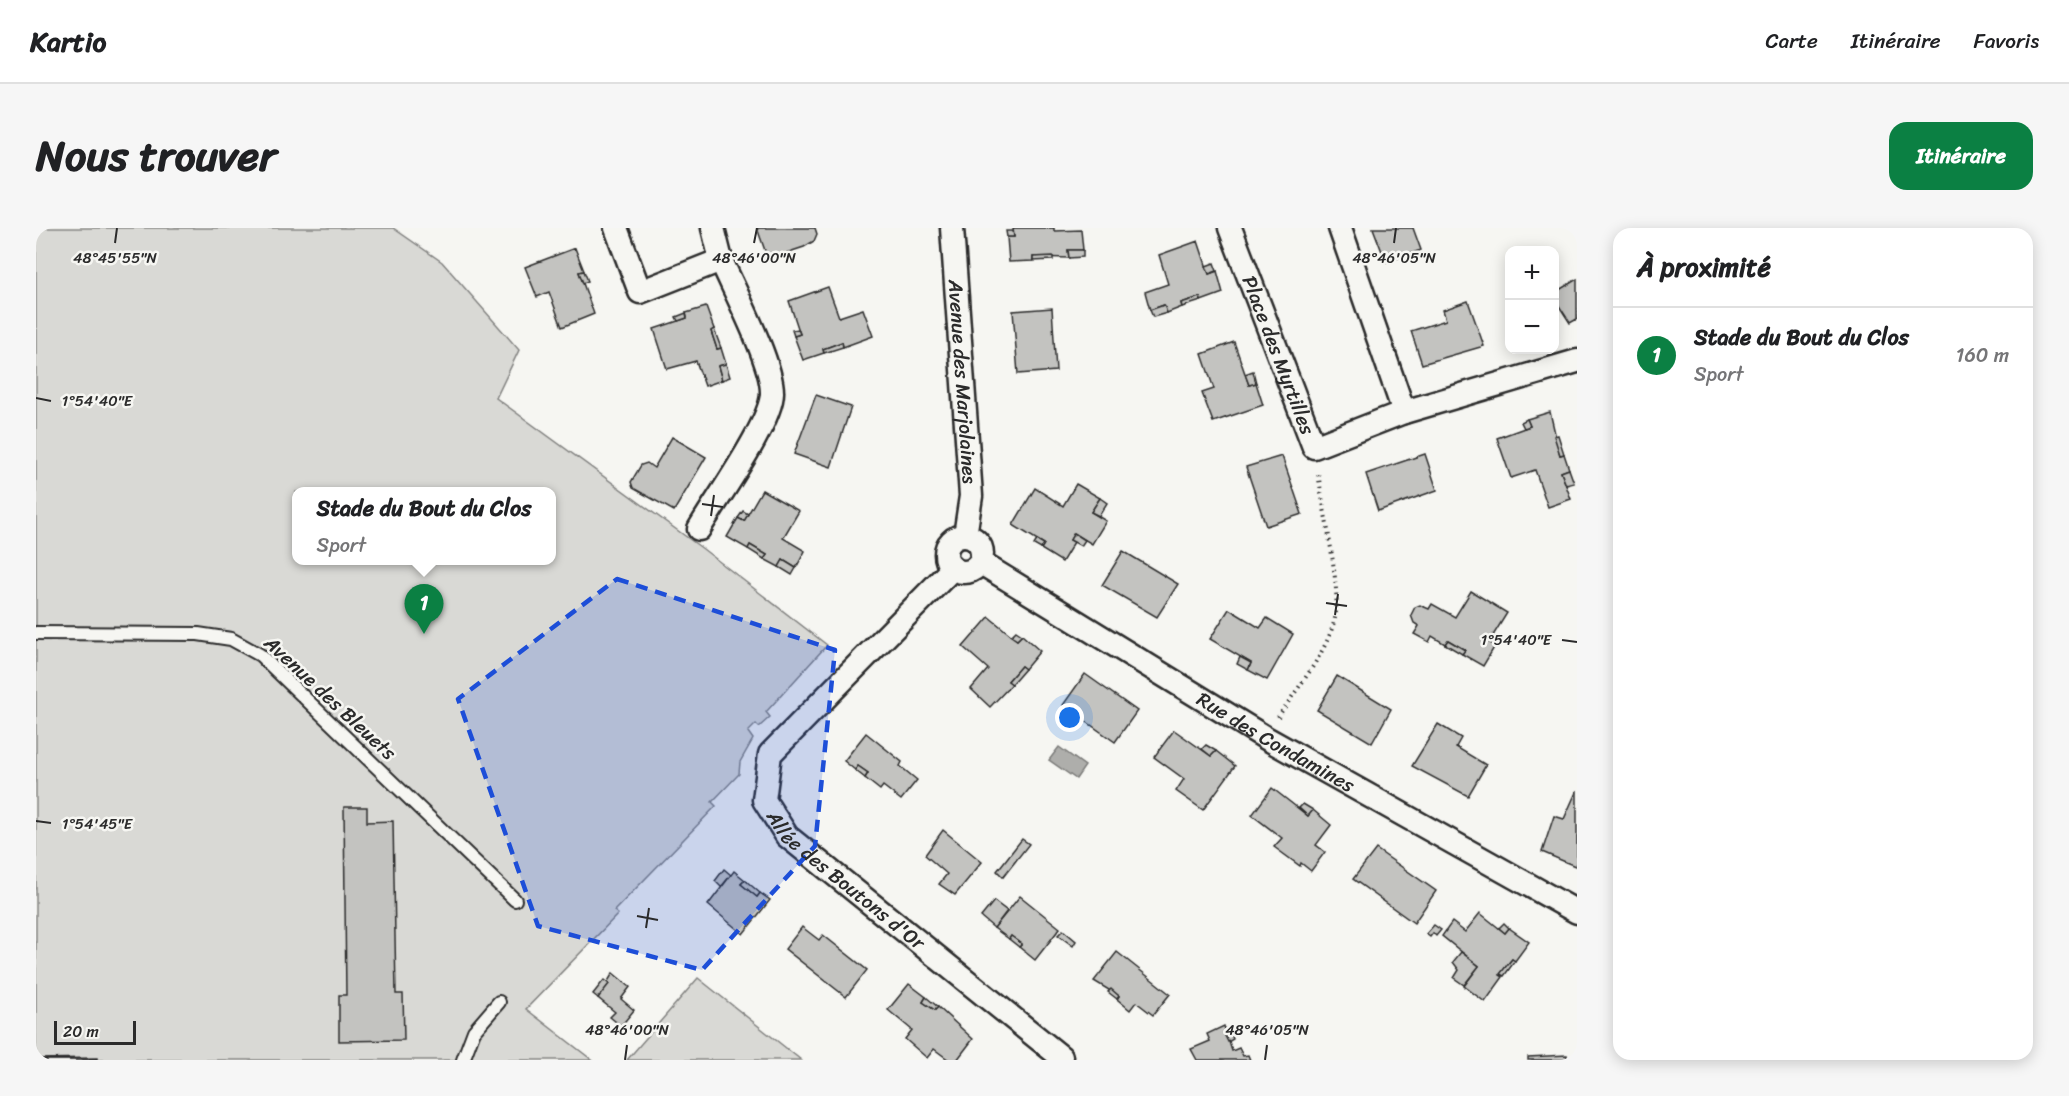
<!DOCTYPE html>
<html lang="fr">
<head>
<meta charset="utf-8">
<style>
	:root { --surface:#fff; --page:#f6f6f6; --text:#202124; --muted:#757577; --line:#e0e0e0; --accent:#0b8043 }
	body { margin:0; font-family:Sriracha,sans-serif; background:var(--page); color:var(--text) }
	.controls { position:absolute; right:18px; top:18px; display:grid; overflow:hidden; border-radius:12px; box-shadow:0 3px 15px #0003 }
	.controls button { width:54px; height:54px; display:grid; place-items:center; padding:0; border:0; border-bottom:2px solid var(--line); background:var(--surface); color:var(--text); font:30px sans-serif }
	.scale { position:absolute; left:18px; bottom:15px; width:82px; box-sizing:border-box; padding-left:6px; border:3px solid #2b2b2b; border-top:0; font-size:16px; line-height:21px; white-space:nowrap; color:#2b2b2b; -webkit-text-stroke:4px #f6f6f2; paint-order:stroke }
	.you { position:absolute; left:1034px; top:490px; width:21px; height:21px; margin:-15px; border:4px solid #fff; border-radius:50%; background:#1a73e8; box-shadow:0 0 0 9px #1a73e833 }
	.badge { display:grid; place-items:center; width:39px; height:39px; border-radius:50%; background:var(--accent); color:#fff; font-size:20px; font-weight:700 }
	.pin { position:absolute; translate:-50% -50px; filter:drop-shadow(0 2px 3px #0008) }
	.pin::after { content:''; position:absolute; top:32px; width:21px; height:18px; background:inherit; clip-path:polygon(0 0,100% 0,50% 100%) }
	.popup { position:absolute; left:256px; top:259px; width:264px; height:78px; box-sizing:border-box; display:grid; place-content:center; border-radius:12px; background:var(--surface); filter:drop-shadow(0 2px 4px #0005); font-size:20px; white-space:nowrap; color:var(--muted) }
	.popup b { font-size:22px; color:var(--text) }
	.popup::after { content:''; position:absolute; left:50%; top:100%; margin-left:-12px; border:12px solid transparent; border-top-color:var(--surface) }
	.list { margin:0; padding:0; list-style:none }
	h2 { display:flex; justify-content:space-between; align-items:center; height:78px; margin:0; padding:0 24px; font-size:26px }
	h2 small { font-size:20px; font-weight:400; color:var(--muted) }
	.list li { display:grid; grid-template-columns:39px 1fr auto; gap:18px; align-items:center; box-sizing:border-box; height:96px; padding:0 24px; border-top:2px solid var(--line) }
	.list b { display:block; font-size:22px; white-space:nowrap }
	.list p { margin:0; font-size:20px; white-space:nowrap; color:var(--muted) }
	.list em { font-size:20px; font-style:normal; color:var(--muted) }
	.map { position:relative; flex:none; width:1541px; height:832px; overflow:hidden; border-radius:18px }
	header { display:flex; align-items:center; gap:36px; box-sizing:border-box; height:84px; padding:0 30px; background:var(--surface); border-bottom:2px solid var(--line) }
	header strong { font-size:28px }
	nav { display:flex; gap:33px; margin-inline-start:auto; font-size:21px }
	.intro { display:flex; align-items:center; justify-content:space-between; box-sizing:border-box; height:144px; padding:0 36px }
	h1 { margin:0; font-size:42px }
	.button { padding:15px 27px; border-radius:18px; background:var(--accent); color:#fff; font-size:21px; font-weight:700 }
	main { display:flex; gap:36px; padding:0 36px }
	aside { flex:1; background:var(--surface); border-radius:18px; box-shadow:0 3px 15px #0003 }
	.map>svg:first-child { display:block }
</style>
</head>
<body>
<header>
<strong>Kartio</strong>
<nav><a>Carte</a><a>Itinéraire</a><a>Favoris</a></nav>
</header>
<div class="intro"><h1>Nous trouver</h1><a class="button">Itinéraire</a></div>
<main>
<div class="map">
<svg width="1541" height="832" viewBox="0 0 1541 832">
	<rect width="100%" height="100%" fill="#f6f6f2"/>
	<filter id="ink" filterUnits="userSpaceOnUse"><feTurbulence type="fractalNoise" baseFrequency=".0167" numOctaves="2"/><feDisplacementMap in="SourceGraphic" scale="12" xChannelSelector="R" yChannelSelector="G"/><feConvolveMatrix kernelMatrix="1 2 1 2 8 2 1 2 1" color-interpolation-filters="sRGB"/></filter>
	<g filter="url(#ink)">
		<g fill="#d9d9d5" stroke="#828280" stroke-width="1.5" fill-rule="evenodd">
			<path d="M0,0H357L406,34L483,122L460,170L667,321L791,417L730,484L734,489L723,499L720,496L712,504L717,511L704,534L703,546L676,574L680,578L578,683L582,686L490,781L556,832H0ZM260,264H516V332H260Z"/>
			<path d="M662,750L765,832H591Z"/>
		</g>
		<path fill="#aeaeab" stroke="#7a7a78" stroke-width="1.5" d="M1023,519L1049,538L1040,551L1013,532Z"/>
		<g fill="#c3c3c0" stroke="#2b2b2b" stroke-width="1.5">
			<path d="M721,0H779L781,6L778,13L768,19L732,31Z"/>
			<path d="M977,0H1018V3L1045,2L1047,22H1032L1033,30L997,29V33L973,34L971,9H978Z"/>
			<path d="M1337,0H1377L1385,22L1350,34Z"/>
			<path d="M970,3H977L978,9H971Z"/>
			<path d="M1162,13L1173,46L1181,43L1187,65L1165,73L1164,69L1145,75L1146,79L1131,85L1128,77L1114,82L1109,64L1132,56L1123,27Z"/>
			<path d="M539,20L548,43L543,44L558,86L526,99L513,64L501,69L489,39Z"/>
			<path d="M1032,22H1047V29L1033,30Z"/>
			<path d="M1017,28V32L997,33V29Z"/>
			<path d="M1178,35L1181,43L1173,46L1170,38Z"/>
			<path d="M548,43L552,53L547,55L543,44Z"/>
			<path d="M1541,51V91L1534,95L1518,70V65Z"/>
			<path d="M792,59L803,89L827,81L837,108L807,119L806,114L787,121L788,125L767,132L758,108L764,106L753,73Z"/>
			<path d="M1164,69L1165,73L1146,79L1145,75Z"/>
			<path d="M1432,73L1448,118L1386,136L1375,103L1410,92L1407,82Z"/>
			<path d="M1128,77L1131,85L1117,89L1114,82Z"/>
			<path d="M670,79L678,101L675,103L681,121L685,120L690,136L682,138L686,152L669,158L660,133L631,141L618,101L651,90L650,85Z"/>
			<path d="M1016,80L1020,143L982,146L977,83Z"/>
			<path d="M650,85L651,90L642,93L640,89Z"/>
			<path d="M678,101L685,120L681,121L675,103Z"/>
			<path d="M762,101L764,106L758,108L756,102Z"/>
			<path d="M806,114L807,119L788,125L787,121Z"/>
			<path d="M1198,114L1213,157L1220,155L1227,177L1177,194L1166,165L1178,161L1166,126Z"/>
			<path d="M690,136L694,149L686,152L682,138Z"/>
			<path d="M1217,143L1220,155L1213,157L1209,146Z"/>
			<path d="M780,167L815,179L795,239L758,226Z"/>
			<path d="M1514,184L1524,227L1528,226L1533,241L1525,244L1535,271L1512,279L1499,242L1475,250L1461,210L1494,198L1491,191Z"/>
			<path d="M1491,191L1494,198L1488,200L1485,194Z"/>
			<path d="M1522,207L1528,226L1524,227L1518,208Z"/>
			<path d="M636,209L670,229L638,283L597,260L595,254L605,237L611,235L618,240Z"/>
			<path d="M1389,226L1401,262L1342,283L1330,246Z"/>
			<path d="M1246,228L1266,286L1230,298L1210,239Z"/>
			<path d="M1533,241L1538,255L1530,257L1525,244Z"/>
			<path d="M1040,256L1064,270L1055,284L1070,293L1056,316L1038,305L1034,312L1038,314L1026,334L1005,321L1008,316L977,297L999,260L1027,278Z"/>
			<path d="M726,262L763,283L747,310L769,323L760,340L747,332L743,339L728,331L731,327L714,317L712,321L691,309L702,290L708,293Z"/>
			<path d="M1064,270L1071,275L1063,288L1055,284Z"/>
			<path d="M707,283L712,286L708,293L702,290Z"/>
			<path d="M1038,305L1049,312L1045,318L1034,312Z"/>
			<path d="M1001,312L1008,316L1005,321L998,317Z"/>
			<path d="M714,317L731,327L728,331L712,321Z"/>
			<path d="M1087,323L1142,356L1121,389L1066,357Z"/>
			<path d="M747,332L760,340L756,347L743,339Z"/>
			<path d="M1435,363L1471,385L1453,414L1459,418L1447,438L1426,426L1429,422L1412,412L1409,416L1396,408L1393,414L1378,406L1383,398L1378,395L1375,387L1379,379L1384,377L1393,381L1396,376L1419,389Z"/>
			<path d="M1193,381L1224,400L1231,390L1257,406L1231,452L1212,442L1215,435L1174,411Z"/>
			<path d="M953,389L981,412L986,407L1004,423L989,441L985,438L972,453L976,456L954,479L935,461L952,441L927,419Z"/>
			<path d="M980,403L986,407L981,412L975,408Z"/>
			<path d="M1457,407L1463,411L1459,418L1453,414Z"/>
			<path d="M1412,412L1429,422L1426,426L1409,416Z"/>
			<path d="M1204,429L1215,435L1212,442L1201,436Z"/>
			<path d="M985,438L989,441L976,456L972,453Z"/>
			<path d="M1049,446L1101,483L1079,514L1027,477Z"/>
			<path d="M1301,448L1355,481L1336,515L1281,482Z"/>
			<path d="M1402,496L1425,510L1420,519L1450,537L1432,568L1376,538Z"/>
			<path d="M1138,502L1175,528L1180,523L1199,538L1167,582L1140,563L1148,551L1118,529Z"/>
			<path d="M830,505L866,534L864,538L881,552L865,572L847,558L844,562L829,550L832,545L822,538L819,542L808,533Z"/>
			<path d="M1170,517L1180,523L1175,528L1166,521Z"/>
			<path d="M822,538L832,545L829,550L819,542Z"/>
			<path d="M1236,560L1272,588L1277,582L1295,597L1280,617L1289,624L1275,643L1265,635L1264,638L1238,619L1246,610L1216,587Z"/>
			<path d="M1541,562V634L1539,638L1506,624L1518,588L1528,591Z"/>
			<path d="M1267,576L1277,582L1272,588L1263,580Z"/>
			<path d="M308,579H331V594L357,593L360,766H367L368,812L303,813V767H310Z"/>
			<path d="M907,602L946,634L919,667L903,656L911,646L889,627Z"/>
			<path d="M986,611L993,616L967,649L961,643Z"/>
			<path d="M1340,621L1400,663L1378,695L1317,651Z"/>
			<path d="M688,641L695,647L685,659L679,653Z"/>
			<path d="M698,643L709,652L705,656L721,669L724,665L734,672L707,706L672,677Z"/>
			<path d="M709,652L724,665L721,669L705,656Z"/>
			<path d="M984,668L1024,700L999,732L983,719L986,716L975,708L973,711L958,700Z"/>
			<path d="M958,673L971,683L958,700L945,689Z"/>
			<path d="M1444,685L1469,705L1473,700L1493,714L1479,733L1476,731L1471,737L1464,747L1467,749L1449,774L1428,758L1443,738L1406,708L1416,694L1429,704Z"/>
			<path d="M1468,695L1473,700L1469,705L1463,700Z"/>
			<path d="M1398,697L1405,702L1400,708L1397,705L1394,709L1390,706Z"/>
			<path d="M766,699L783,712L787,707L831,742L810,769L749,721Z"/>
			<path d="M1027,702L1040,713L1037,718L1022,707Z"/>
			<path d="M975,708L986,716L983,719L973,711Z"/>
			<path d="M1081,724L1134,766L1117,787L1100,774L1094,782L1081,771L1083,768L1058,753Z"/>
			<path d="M1425,724L1443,738L1428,757L1418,750L1423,742L1417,734Z"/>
			<path d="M1476,731L1479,733L1468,748L1464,746Z"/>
			<path d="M577,745L594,759L585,771L598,782L585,798L574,789L579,784L562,770Z"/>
			<path d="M568,752L573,756L562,770L557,766Z"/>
			<path d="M873,756L890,769L887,774L899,782L902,779L937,811L921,832H913L898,821L891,830L869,811L876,802L852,782Z"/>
			<path d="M1075,761L1083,768L1081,771L1072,764Z"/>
			<path d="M890,769L902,779L899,782L887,774Z"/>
			<path d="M1188,798L1196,823L1203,820L1207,828L1212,827L1214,832H1161L1155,821L1174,813L1171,806Z"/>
			<path d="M1195,806L1197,811L1192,814L1189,808Z"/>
			<path d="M1531,827V832H1492V829Z"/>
			<path d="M61,830V832H0V831Z"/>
		</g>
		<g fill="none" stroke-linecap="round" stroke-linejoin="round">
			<g stroke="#2b2b2b" stroke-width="16">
				<g id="service">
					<path d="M0,405L162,406L195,411L224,427L479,672"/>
					<path d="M427,832L438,803L463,774"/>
				</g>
			</g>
			<g stroke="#2b2b2b" stroke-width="27">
				<g id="minor">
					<path d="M580,0L604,64L685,32L677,0"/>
					<path id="s1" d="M916,0L935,268L929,308"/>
					<path id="s2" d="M1194,0L1278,219L1368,184L1304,0"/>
					<path d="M1368,184L1541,133"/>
					<path d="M663,301C679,273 737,193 736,164C736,134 698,62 685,32"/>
					<circle cx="928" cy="326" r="18"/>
					<path id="s3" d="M945,335L1230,510L1541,684"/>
					<path id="s4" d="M917,340L734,526L728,572L751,608L1025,829"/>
				</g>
			</g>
			<path stroke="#2b2b2b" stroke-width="4" stroke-dasharray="1.5 4.5" stroke-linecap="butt" d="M1242,489C1262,459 1291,425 1299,390C1306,362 1286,276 1282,244"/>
			<use href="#service" stroke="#f6f6f2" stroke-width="12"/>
			<use href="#minor" stroke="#f6f6f2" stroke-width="22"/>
		</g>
	</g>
	<path fill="#1d4ed8" fill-opacity="0.2" stroke="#1d4ed8" stroke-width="4.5" stroke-dasharray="12 8" stroke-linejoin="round" d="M581,351L799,422L779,618L666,742L502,698L422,471Z"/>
	<path fill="none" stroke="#2b2b2b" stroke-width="2" d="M79,15L81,0M718,15L721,0M1358,15L1360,0M0,170L15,173M666,276L687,279M675,288L678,267M1290,375L1311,378M1299,387L1302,366M1526,412L1541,414M0,593L15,595M601,688L622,692M610,700L613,680M589,832L591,817M1229,832L1231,817"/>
	<g text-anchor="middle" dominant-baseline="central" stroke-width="5" stroke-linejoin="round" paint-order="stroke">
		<g font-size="20" fill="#2b2b2b" stroke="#f6f6f2">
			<text stroke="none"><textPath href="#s2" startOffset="136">Place des Myrtilles</textPath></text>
			<text stroke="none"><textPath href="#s1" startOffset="154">Avenue des Marjolaines</textPath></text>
			<text transform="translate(294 470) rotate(43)">Avenue des Bleuets</text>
			<text stroke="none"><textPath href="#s3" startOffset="345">Rue des Condamines</textPath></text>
			<text stroke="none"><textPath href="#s4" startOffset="423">Allée des Boutons d'Or</textPath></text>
		</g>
	</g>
	<g font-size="15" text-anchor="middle" fill="#2b2b2b" stroke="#f6f6f2" stroke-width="5" stroke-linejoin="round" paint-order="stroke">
		<text x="79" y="35">48°45'55"N</text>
		<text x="718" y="35">48°46'00"N</text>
		<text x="1358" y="35">48°46'05"N</text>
		<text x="61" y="178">1°54'40"E</text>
		<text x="1480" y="417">1°54'40"E</text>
		<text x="61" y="601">1°54'45"E</text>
		<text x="591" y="807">48°46'00"N</text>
		<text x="1231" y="807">48°46'05"N</text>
	</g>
</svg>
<div class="controls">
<button>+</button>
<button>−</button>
</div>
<div class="scale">20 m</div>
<div class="you"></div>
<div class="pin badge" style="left:388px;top:406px">1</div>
<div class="popup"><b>Stade du Bout du Clos</b>Sport</div>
</div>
<aside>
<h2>À proximité<small></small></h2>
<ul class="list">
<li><span class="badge">1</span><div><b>Stade du Bout du Clos</b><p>Sport</p></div><em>160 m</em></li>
</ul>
</aside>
</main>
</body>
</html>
